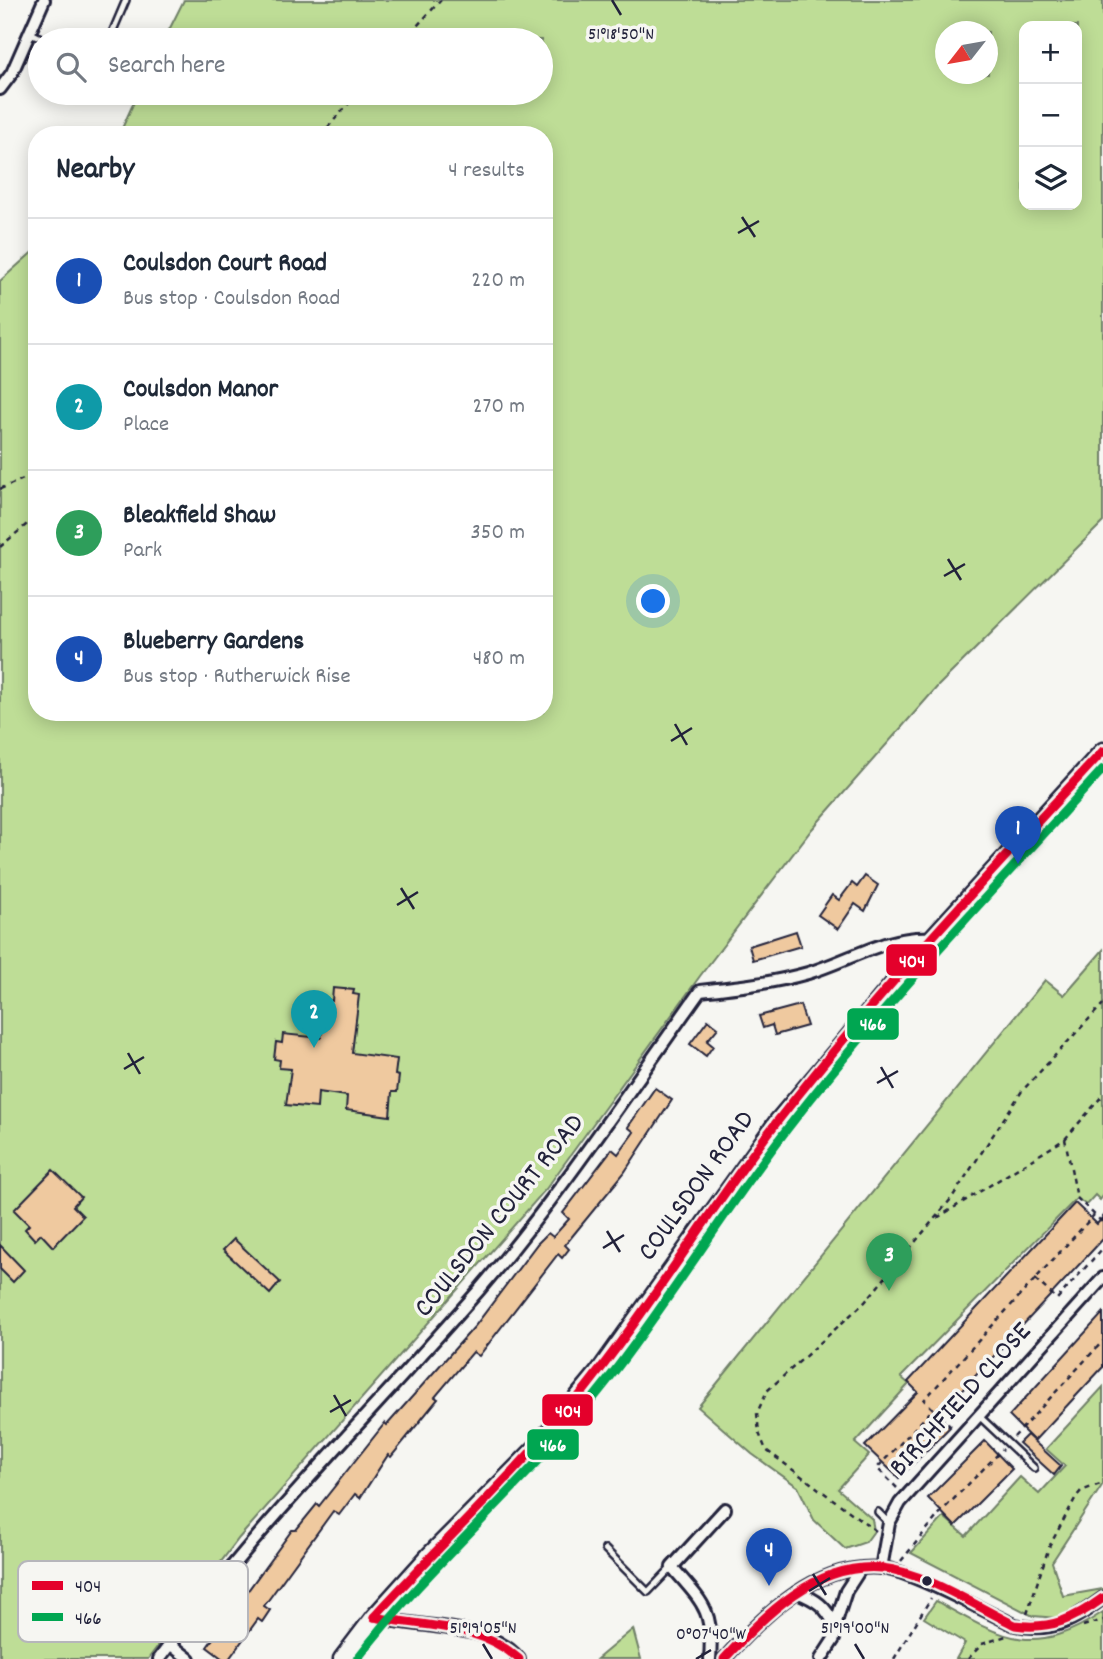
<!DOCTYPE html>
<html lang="en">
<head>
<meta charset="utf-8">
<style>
	:root { --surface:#fff; --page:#f6f6f7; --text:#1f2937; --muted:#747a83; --line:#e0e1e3; --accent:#1f6fb2 }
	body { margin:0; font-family:Dekko,sans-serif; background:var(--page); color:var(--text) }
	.controls { position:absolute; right:21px; top:21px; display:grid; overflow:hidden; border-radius:14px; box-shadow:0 4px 18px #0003 }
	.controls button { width:63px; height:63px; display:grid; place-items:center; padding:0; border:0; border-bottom:2px solid var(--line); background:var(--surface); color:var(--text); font:35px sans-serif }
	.compass { position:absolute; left:935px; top:21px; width:63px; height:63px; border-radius:50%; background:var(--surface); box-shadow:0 4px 18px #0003; rotate:239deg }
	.you { position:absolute; left:654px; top:602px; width:24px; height:24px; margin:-18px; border:5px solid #fff; border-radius:50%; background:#1a73e8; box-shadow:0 0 0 10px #1a73e833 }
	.badge { display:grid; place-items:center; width:46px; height:46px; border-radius:50%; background:var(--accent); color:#fff; font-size:23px; font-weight:700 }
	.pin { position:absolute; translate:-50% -58px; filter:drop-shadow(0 2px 4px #0008) }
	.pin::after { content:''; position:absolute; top:37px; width:24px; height:21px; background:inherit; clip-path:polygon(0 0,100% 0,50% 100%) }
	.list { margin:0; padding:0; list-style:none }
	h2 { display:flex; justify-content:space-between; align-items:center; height:91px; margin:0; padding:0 28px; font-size:30px }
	h2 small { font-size:23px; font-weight:400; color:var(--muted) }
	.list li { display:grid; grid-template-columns:46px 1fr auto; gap:21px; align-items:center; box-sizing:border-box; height:126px; padding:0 28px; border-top:2px solid var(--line) }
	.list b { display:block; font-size:26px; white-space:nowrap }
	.list p { margin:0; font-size:23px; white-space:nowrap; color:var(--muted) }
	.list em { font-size:23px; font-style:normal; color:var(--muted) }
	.icon { flex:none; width:38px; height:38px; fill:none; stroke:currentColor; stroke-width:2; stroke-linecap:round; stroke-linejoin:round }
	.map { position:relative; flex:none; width:1103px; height:1659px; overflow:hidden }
	.search { position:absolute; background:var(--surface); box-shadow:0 4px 18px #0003; left:28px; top:28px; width:525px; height:77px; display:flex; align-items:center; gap:18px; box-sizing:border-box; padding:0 24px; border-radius:38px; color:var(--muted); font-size:26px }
	.panel { position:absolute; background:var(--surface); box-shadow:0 4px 18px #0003; left:28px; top:126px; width:525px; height:595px; border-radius:28px }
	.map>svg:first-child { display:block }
</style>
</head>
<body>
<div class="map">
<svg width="1103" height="1659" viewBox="0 0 1103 1659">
	<rect width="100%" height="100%" fill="#f6f6f2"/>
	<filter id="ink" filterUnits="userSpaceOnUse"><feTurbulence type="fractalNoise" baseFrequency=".0143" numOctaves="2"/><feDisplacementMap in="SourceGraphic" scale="14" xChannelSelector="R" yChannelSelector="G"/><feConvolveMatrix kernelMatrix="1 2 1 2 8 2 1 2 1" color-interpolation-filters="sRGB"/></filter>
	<g filter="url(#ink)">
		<g fill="#bedd96" stroke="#708068" stroke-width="2" fill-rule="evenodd">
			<path d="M184,0H1103V522L938,686L812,829L700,976L546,1189L239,1538L148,1659H0V281L37,248V712H544V135H119L138,93H541V40H164ZM1024,26H1077V205H1024ZM946,32H988V74H946Z"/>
			<path d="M1103,950V1196L1100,1200L1095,1195L1086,1205L1077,1198L901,1377L909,1384L855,1443L869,1455L838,1489L872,1519L874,1531L866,1542L845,1549L814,1520L798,1487L752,1454L698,1407L1045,980L1064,995Z"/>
			<path d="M1103,1387V1484L1052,1562L1063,1596L1103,1589V1592L1058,1618L1033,1616L911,1553L944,1517L966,1536L1020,1477L1039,1494L1065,1466L1046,1449Z"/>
			<path d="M936,1601C1002,1638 1033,1659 1103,1612V1659H956L965,1643L924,1618Z"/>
			<path d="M633,1629L641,1659H597Z"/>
		</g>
		<g fill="#efc99f" stroke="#22223b" stroke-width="2">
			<path d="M865,876L878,885L865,911L855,904L838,929L818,915L832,895L839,900L852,883L857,887Z"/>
			<path d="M796,931L801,946L753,960L749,946Z"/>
			<path d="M333,988L354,990L353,994L359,995L352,1053L397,1059L395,1075L399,1076L397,1092H392L390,1116L346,1110L347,1096L318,1092L317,1108L286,1105L291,1069L279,1068L280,1060L274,1059L276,1042L282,1043L283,1034L321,1038L325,1000L332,1001Z"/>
			<path d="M800,1005L807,1026L775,1035L772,1025L763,1028L759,1016Z"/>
			<path d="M708,1020L718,1028L707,1041L713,1046L706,1056L690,1044Z"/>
			<path d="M655,1088L672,1100L624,1173L565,1245L569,1249L562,1258L558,1254L479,1356L473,1352L435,1397L438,1399L391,1457L388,1455L360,1498L355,1494L339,1515L333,1511L264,1606L270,1610L262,1622L258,1619L229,1659H223L207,1647L292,1530H296L317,1504L319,1506L385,1423L387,1425L475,1326L537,1244L548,1233L553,1237L569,1219L563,1213L612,1149L618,1154L634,1132L628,1127Z"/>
			<path d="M53,1170L81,1197L73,1206L83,1216L53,1247L41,1234L35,1240L25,1229L29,1225L14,1210Z"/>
			<path d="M1075,1203L1097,1224L1103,1217V1239L938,1416L950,1427L899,1478L865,1446L918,1392L908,1382Z"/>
			<path d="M234,1239L280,1282L270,1294L223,1250Z"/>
			<path d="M0,1245L24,1270L13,1282L0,1269Z"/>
			<path d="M1103,1313V1367L1034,1441L1009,1416Z"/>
			<path d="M1027,1435L1061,1466L1054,1475L1019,1443Z"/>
			<path d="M985,1441L1012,1469L955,1526L928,1498Z"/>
		</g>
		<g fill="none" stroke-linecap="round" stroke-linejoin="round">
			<g stroke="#22223b" stroke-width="10">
				<g id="lane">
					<path d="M31,33L45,40"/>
					<path d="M109,40L126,0"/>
					<path d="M979,1416L1034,1468"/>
					<path d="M878,1512L889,1523"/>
					<path d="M605,1549L648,1592L672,1567"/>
				</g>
			</g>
			<g stroke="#22223b" stroke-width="16">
				<g id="street">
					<path d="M0,89L12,73L44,0"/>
					<path d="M881,1568L889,1523L900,1503L1103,1278"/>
					<path d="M797,1592C817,1600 825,1606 835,1625"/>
					<path d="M374,1617C416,1628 489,1622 519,1659"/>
					<path d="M170,1644L189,1659"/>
					<path d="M159,1659C256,1527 372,1413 479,1290C559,1196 628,1092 700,991C737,987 773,983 808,973C851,960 886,935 932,938"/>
					<path d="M710,1659C714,1610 703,1603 672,1567L725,1509"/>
					<path d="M724,1659C764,1615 816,1562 882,1568C912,1571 984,1611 1015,1625C1054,1633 1073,1620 1103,1598"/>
					<path d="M821,1659L834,1639L835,1625L846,1591L859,1571"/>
				</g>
			</g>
			<g stroke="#22223b" stroke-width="21">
				<path id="secondary" d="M342,1659L374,1617L429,1556L536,1448L598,1373L778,1121L932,938L1103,751"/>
			</g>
			<g stroke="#22223b" stroke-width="2.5" stroke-dasharray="5 5" stroke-linecap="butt">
				<path d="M404,40L441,0"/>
				<path d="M321,135L358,93"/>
				<path d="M0,489L37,473"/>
				<path d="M0,547L26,525L37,510"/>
				<path d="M1065,1139L1103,1095"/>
				<path d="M937,1218L1065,1139L1077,1198L1103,1223"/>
				<path d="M1035,1279L1057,1299L1103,1248"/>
				<path d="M933,1409L951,1426"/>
				<path d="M1014,1437L1103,1341"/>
				<path d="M897,1488L877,1468L933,1409L924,1400L1094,1215"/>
				<path d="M876,1531L766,1450L759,1433L757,1413L767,1391L865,1302L951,1199L1022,1091L1103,1004"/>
				<path d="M901,1561L941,1512L1003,1449"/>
				<path d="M1027,1614L1049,1547L1076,1497L1081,1491L1103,1483"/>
				<path d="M1083,1626L1103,1620"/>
				<path d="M894,1659L931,1598"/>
				<path d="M968,1659L982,1644L1009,1635"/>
			</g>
			<use href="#lane" stroke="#f6f6f2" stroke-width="5"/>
			<use href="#street" stroke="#f6f6f2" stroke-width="10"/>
			<use href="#secondary" stroke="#f6f6f2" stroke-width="16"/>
			<g stroke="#f6f6f2" stroke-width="14">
				<g id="bus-1">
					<path d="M374,1617C439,1546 510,1479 572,1405C646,1315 705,1215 776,1123C877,993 991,872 1103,751"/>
					<path d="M374,1617C424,1627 479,1623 519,1659"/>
					<path d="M724,1659C765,1615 816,1562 882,1568C924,1572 977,1607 1015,1625C1051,1630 1074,1619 1103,1598"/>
				</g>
			</g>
			<g stroke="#f6f6f2" stroke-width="14">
				<path id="bus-2" d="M357,1659C433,1560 530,1480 607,1381C670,1300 724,1211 787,1129C884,1003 996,887 1103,769"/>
			</g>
			<use href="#bus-1" stroke="#e4002b" stroke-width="9"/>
			<use href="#bus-2" stroke="#00a651" stroke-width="9"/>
		</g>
	</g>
	<path fill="none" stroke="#22223b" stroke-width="2.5" d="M612,0L621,15M742,217L755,237M738,233L759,221M948,559L961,580M944,576L965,564M675,724L687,745M671,741L692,728M401,888L414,909M397,905L418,892M128,1053L140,1074M881,1067L893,1088M124,1069L144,1057M877,1083L898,1071M607,1231L620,1252M603,1248L624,1235M334,1395L346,1416M330,1412L351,1400M813,1574L826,1595M809,1591L830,1578M483,1644L492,1659M855,1644L864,1659M696,1659L711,1650"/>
	<circle fill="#22223b" stroke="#f6f6f2" stroke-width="2.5" cx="927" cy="1581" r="6"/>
	<g text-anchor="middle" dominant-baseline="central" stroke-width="7" stroke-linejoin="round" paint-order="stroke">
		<g font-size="28" fill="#22223b" stroke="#f6f6f2">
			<text transform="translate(698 1187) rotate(-54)">COULSDON ROAD</text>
			<text transform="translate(501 1217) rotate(-51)">COULSDON COURT ROAD</text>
			<text transform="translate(962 1401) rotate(-48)">BIRCHFIELD CLOSE</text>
		</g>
	</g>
	<rect x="18" y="1561" width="230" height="81" rx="10" fill="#f6f6f2" stroke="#b6b6bb" stroke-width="2"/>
	<rect x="32" y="1581" width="31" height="9" fill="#e4002b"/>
	<rect x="32" y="1613" width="31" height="8" fill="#00a651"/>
	<g font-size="19" fill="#22223b">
		<text x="75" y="1592">404</text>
		<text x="75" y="1624">466</text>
	</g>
	<g font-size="18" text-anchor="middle" fill="#22223b" stroke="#f6f6f2" stroke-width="7" stroke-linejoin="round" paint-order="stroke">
		<text x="621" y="39">51°18'50"N</text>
		<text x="483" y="1633">51°19'05"N</text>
		<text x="855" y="1633">51°19'00"N</text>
		<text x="711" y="1639">0°07'40"W</text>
	</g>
	<g stroke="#f6f6f2" stroke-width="2.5">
		<rect x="885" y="943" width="53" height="34" rx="7" fill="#e4002b"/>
		<rect x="846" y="1007" width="54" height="34" rx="7" fill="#00a651"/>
		<rect x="541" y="1393" width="53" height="34" rx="7" fill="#e4002b"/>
		<rect x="526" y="1428" width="54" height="33" rx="7" fill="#00a651"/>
	</g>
	<g font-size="19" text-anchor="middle" font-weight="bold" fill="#fff">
		<text x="912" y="967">404</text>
		<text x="873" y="1030">466</text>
		<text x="568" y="1417">404</text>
		<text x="553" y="1451">466</text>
	</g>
</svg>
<div class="controls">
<button>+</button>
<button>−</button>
<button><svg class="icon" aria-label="layers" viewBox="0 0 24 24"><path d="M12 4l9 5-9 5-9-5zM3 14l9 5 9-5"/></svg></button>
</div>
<svg class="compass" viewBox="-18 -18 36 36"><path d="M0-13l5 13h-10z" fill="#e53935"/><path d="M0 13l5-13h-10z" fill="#747a83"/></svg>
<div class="you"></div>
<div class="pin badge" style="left:1018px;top:864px;background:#1a4fb4">1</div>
<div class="pin badge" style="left:314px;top:1048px;background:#0f9aa8">2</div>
<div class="pin badge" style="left:889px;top:1291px;background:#2e9e5b">3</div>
<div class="pin badge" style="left:769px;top:1586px;background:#1a4fb4">4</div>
<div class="search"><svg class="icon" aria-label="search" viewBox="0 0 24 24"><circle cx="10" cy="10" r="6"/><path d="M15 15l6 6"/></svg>Search here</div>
<section class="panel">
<h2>Nearby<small>4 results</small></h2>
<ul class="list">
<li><span class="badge" style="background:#1a4fb4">1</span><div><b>Coulsdon Court Road</b><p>Bus stop · Coulsdon Road</p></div><em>220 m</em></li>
<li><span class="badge" style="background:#0f9aa8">2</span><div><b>Coulsdon Manor</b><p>Place</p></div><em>270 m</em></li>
<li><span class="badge" style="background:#2e9e5b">3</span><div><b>Bleakfield Shaw</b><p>Park</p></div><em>350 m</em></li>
<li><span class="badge" style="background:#1a4fb4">4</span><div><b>Blueberry Gardens</b><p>Bus stop · Rutherwick Rise</p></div><em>480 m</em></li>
</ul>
</section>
</div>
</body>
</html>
